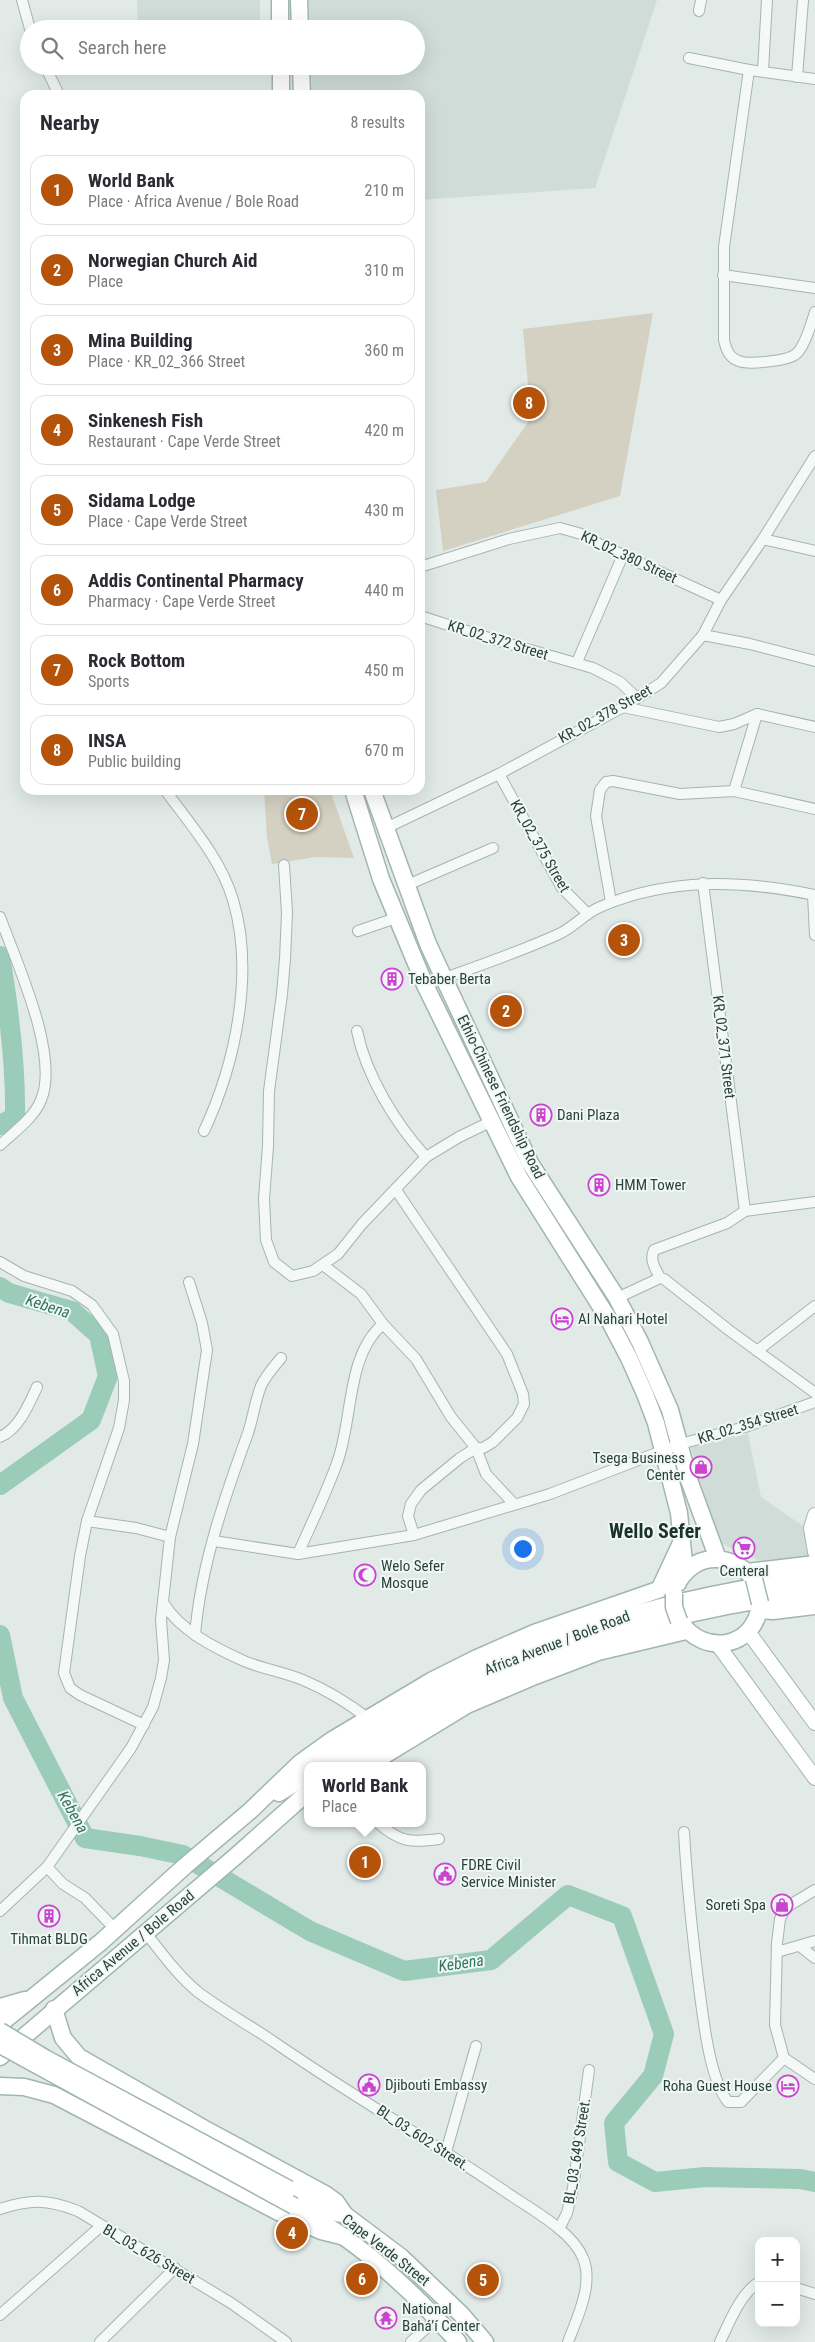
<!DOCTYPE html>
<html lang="en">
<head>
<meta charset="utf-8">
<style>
	:root { --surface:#fff; --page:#f2f2f3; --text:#2b2b33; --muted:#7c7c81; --line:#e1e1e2; --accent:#b45309 }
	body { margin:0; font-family:"Roboto Condensed",sans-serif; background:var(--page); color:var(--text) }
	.controls { position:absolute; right:15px; bottom:15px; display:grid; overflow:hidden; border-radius:10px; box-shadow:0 5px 20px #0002 }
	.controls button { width:45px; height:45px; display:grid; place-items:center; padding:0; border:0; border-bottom:1px solid var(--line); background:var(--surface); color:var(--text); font:25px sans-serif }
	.you { position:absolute; left:522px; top:1548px; width:18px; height:18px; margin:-12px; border:4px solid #fff; border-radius:50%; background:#1a73e8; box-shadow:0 0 0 8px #1a73e833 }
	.badge { display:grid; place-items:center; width:32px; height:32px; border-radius:50%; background:var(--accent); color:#fff; font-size:16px; font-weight:700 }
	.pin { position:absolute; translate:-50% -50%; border:2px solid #fff; box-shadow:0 1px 5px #0006 }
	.popup { position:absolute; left:304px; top:1762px; width:122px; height:65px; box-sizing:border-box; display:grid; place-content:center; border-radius:10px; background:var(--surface); filter:drop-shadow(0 1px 4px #0005); font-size:16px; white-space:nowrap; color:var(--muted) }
	.popup b { font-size:19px; color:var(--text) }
	.popup::after { content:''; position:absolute; left:50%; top:100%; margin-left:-10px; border:10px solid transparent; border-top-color:var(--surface) }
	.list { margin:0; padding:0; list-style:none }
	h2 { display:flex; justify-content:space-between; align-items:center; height:65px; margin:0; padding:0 20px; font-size:21px }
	h2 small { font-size:16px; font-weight:400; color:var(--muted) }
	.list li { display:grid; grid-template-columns:32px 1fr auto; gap:15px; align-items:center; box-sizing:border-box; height:70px; margin:0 10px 10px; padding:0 10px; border:1px solid var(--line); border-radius:15px }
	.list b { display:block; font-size:19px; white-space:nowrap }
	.list p { margin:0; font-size:16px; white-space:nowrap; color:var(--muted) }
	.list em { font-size:16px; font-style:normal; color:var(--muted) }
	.icon { flex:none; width:28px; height:28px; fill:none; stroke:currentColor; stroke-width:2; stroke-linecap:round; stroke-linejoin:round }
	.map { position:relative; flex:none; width:815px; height:2342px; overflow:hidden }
	.search { position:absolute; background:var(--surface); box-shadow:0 5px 20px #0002; left:20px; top:20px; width:405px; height:55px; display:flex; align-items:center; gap:12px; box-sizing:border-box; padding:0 18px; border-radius:28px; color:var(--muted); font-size:19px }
	.panel { position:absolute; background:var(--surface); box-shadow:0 5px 20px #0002; left:20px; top:90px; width:405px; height:705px; border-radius:15px }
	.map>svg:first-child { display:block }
</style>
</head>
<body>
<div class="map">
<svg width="815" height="2342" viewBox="0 0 815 2342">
	<rect width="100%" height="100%" fill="#e1eae7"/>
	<g fill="#cfdcd8">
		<path d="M137,0H260V27L247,29L138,28Z"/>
		<path d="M309,0H657L595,188L420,200V95H312L311,66H416V29H310Z"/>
		<path d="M748,1434L761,1497L803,1526L815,1520V1555L764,1563L714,1540L691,1447Z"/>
	</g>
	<g fill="#d4d1c2">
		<path d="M653,313L620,496L443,551L436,490L486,482L531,418L523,329Z"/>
		<path d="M264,790H330L354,858L316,857L272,864L267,837Z"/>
	</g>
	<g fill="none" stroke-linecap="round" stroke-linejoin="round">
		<g stroke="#9bcbb9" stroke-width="20">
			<path d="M0,956C9,1010 16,1063 15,1117L0,1125"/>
			<path d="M0,1287L9,1293L72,1311L99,1335L108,1376L91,1420L0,1485"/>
			<path d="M0,1635L13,1698L85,1838L140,1846L183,1855L310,1931L404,1971L491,1960L568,1895L622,1916L664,2034L653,2076L614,2123L618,2162L655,2182L705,2177L800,2179L815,2182"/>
		</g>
		<g stroke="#a6b4b0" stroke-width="12">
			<g id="street">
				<path d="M22,0L30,29"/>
				<path d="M699,11L701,0"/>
				<path d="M689,58L749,70L815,79"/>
				<path d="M45,66L59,95"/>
				<path d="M749,70L724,247V340C726,349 729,358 739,361C748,365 788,361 796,354C804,348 812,322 815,312"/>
				<path d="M763,71L767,0"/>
				<path d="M797,77L803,0"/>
				<path d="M723,275L815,288"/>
				<path d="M763,539L815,551"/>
				<path d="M420,567L509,539L560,528L585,535L599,544L721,600"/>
				<path d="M420,616L492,639L593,668L620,682L637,698"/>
				<path d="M703,635L750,644L815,661"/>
				<path d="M577,662L623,555"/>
				<path d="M623,707L719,727L734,724L757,714L815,727"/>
				<path d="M499,774L562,888L587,913"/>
				<path d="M165,790C190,824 221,859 233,900C255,973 235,1065 204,1131"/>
				<path d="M734,791L757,714"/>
				<path d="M384,829L499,774L623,707L661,683L703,635L721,600L763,539L815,456"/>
				<path d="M284,865L287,913L285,959L282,994L269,1091L268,1146L264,1199L266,1240L274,1262L292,1276L313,1271L338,1254L362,1224L426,1157L459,1137L492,1121"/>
				<path d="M703,883L745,1211"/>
				<path d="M405,886L493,848"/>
				<path d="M813,895L815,935"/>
				<path d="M611,902L596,816L600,790L606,782L613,781L680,794L734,791L815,809"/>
				<path d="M0,917C16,961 60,1056 41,1100C34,1118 14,1132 0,1145"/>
				<path d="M358,931L396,918"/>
				<path d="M425,985C470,969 515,954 559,934C574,927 584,914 600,907C670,877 741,880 815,895"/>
				<path d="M357,1031C366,1075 395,1123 426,1157"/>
				<path d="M396,1190L507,1354L523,1394L524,1404L517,1418L493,1442L483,1448H476L460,1458L421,1490L411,1504L408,1516L414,1535"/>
				<path d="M0,1262L24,1276L72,1291L92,1305L113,1334L124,1381V1400L119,1428L87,1521L80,1556L64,1673L70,1688L80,1695L144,1725"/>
				<path d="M323,1265L361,1294L383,1324L416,1359L451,1417L476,1448L486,1474L514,1504"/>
				<path d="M660,1278C656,1269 649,1261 654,1250L727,1223L745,1211L815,1202"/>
				<path d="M617,1298L660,1278L664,1279L730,1331L815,1393"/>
				<path d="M757,1351L815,1306"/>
				<path d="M0,1437C19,1429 29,1404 37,1387"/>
				<path d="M87,1521L136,1528L170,1537"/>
				<path d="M214,1541L298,1554L414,1535L550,1494L680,1444L745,1427L815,1402"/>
				<path d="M298,1554C311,1524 326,1494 337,1463C353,1421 346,1355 383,1324"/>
				<path d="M164,1604C181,1631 215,1648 244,1661C263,1669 284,1672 303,1680C327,1690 348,1703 369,1719"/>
				<path d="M195,1635C201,1565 224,1499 248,1433C253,1418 255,1401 261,1386C266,1375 274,1367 281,1358"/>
				<path d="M378,1823C400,1842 410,1843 439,1839"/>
				<path d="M684,1832C687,1887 693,1941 700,1995C704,2024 710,2079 728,2102H741L784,2058"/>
				<path d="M47,1867L63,1884L85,1898L114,1928"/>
				<path d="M815,1890L785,1908L780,1919L777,1943L775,2025L784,2058L815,2079"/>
				<path d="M0,1911L47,1867L131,1748L153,1707L161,1678L164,1660L161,1620L170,1537L193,1444L207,1350L202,1323L189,1282"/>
				<path d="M145,1932C161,1952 178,1976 198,1992C223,2011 251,2026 277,2044C351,2095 429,2140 503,2190C527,2207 572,2230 583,2258C594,2284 577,2318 568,2342"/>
				<path d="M801,1947L815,1958"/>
				<path d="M777,1952L815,1941"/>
				<path d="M446,2152L476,2046"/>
				<path d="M0,2209C31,2199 47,2199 78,2211L231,2303L286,2342"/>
				<path d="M559,2229L567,2213L573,2188L589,2070"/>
				<path d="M796,2288L815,2294"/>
				<path d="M0,2315L101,2226"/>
				<path d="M100,2342L175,2268"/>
				<path d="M411,2342L437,2318"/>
				<path d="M720,2342C729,2323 740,2294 759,2282"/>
			</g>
		</g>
		<g stroke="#a6b4b0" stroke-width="16">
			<g id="secondary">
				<path d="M815,1515L811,1528L815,1552"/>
				<path d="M749,1633L815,1723"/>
				<path d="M718,1645L815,1778"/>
			</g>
		</g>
		<g stroke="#a0b6af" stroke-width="19">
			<g id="primary">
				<path d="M280,0V29"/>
				<path d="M299,0L300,29"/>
				<path d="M281,66V95"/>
				<path d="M301,66L302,95"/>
				<path d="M353,790L381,879L425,985L519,1177L608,1318L629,1358L645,1394L656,1423L679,1513L685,1572"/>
				<path d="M372,790L428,944L530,1163L617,1298L640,1342L670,1410L689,1480L718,1559"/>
				<path d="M747,1572L815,1564"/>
				<path d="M680,1579C700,1551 732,1554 754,1579"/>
				<path d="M660,1588L681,1543"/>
				<path d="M759,1610L773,1611L815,1606"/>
				<path d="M680,1621C703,1657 756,1649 760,1603"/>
				<path d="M320,1766C467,1662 636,1598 815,1579"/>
				<path d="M343,1766C374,1745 406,1724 440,1706C556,1644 685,1608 815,1592"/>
				<path d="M367,1766L467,1705L535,1676L598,1652L686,1631"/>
				<path d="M279,1793L308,1775"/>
				<path d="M0,2007L25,2000"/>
				<path d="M54,2009L63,2038L79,2057L203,2128L325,2194L336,2202L345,2215"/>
				<path d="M0,2024L101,1942L185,1866L250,1811L300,1763L332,1740L431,1681L477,1658L534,1633L678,1583"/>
				<path d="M0,2057L236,1856L308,1792"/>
				<path d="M0,2086L24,2087L54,2095L288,2217L321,2231L345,2237"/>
				<path d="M289,2189L333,2212L345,2215L401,2257L461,2314L485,2342"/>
				<path d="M294,2206C357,2239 410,2288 458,2342"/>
			</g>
		</g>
		<use href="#street" stroke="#f4f8f7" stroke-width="10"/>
		<use href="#secondary" stroke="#fff" stroke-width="14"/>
		<use href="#primary" stroke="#fff" stroke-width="16"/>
		<g stroke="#a0b6af" stroke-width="19" stroke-linecap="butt">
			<g id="primary-bridge">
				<path d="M754,1579L760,1603"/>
				<path d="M674,1594V1607L679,1621"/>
				<path d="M0,2031L45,2058L289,2189"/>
				<path d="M0,2045L294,2206"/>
			</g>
		</g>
		<use href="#primary-bridge" stroke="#fff" stroke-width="16"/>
	</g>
	<defs>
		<g id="building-ring" transform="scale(1.125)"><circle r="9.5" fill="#f1f7f5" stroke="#cb44d1" stroke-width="1.5"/><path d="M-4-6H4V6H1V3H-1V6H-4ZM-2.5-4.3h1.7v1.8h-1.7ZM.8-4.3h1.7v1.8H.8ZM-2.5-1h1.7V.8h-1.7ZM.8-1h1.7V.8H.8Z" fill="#cb44d1"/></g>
		<g id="hotel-ring" transform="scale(1.125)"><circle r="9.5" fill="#f1f7f5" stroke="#cb44d1" stroke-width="1.5"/><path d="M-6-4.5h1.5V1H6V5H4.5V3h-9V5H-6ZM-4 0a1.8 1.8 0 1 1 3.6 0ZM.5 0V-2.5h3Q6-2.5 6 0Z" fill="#cb44d1"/></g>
		<g id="shop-ring" transform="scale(1.125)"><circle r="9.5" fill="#f1f7f5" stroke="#cb44d1" stroke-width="1.5"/><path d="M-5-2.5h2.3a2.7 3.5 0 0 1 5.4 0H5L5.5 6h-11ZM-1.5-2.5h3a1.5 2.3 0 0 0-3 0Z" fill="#cb44d1"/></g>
		<g id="supermarket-ring" transform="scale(1.125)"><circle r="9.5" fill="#f1f7f5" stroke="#cb44d1" stroke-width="1.5"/><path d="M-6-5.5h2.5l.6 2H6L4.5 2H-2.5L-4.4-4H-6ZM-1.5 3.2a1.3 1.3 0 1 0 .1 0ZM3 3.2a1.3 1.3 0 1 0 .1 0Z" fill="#cb44d1"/></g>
		<g id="mosque-ring" transform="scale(1.125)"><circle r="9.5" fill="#f1f7f5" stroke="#cb44d1" stroke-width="1.5"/><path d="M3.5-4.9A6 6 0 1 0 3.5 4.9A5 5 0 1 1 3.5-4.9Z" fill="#cb44d1"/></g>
		<g id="civic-ring" transform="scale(1.125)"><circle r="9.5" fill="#f1f7f5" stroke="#cb44d1" stroke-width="1.5"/><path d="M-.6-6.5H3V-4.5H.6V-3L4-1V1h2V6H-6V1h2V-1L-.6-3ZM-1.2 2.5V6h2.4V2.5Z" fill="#cb44d1"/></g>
		<g id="temple-ring" transform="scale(1.125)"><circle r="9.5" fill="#f1f7f5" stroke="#cb44d1" stroke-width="1.5"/><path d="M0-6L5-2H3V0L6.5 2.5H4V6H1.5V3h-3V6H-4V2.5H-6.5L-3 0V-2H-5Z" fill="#cb44d1"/></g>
	</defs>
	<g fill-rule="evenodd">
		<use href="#building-ring" x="392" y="979"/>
		<use href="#building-ring" x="541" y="1115"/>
		<use href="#building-ring" x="599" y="1185"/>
		<use href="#hotel-ring" x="562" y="1319"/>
		<use href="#shop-ring" x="701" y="1467"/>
		<use href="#supermarket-ring" x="744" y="1548"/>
		<use href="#mosque-ring" x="365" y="1575"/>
		<use href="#civic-ring" x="445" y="1874"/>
		<use href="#shop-ring" x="782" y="1905"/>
		<use href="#building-ring" x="49" y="1916"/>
		<use href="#civic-ring" x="369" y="2085"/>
		<use href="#hotel-ring" x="788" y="2086"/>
		<use href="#temple-ring" x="386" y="2318"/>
	</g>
	<g text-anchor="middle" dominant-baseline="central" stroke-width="4" stroke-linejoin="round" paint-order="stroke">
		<g font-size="15" fill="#29423c" stroke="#f1f7f5">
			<text transform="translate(629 557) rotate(25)">KR_02_380 Street</text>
			<text transform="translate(498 640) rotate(17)">KR_02_372 Street</text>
			<text transform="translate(605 714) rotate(-29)">KR_02_378 Street</text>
			<text transform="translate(540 846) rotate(60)">KR_02_375 Street</text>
			<text transform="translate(724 1047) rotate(83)">KR_02_371 Street</text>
			<text transform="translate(501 1097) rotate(64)">Ethio-Chinese Friendship Road</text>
			<text transform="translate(748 1424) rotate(-17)">KR_02_354 Street</text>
			<text transform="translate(557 1643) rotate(-21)">Africa Avenue / Bole Road</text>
			<text transform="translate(133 1943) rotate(-40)">Africa Avenue / Bole Road</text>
			<text transform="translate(423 2138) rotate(33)">BL_03_602 Street.</text>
			<text transform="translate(577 2151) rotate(-81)">BL_03_649 Street.</text>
			<text transform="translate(386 2250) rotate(38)">Cape Verde Street</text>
			<text transform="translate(149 2254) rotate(30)">BL_03_626 Street</text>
		</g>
		<g font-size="15" fill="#29423c" stroke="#f1f7f5" text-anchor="start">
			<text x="408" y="979">Tebaber Berta</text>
			<text x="557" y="1115">Dani Plaza</text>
			<text x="615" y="1185">HMM Tower</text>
			<text x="578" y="1319">Al Nahari Hotel</text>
			<text x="685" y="1458" text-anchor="end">Tsega Business<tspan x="685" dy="17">Center</tspan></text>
			<text x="381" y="1566">Welo Sefer<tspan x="381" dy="17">Mosque</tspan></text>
			<text x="744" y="1571" text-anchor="middle">Centeral</text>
			<text x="461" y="1865">FDRE Civil<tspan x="461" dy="17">Service Minister</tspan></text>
			<text x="766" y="1905" text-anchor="end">Soreti Spa</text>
			<text x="49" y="1939" text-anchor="middle">Tihmat BLDG</text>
			<text x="385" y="2085">Djibouti Embassy</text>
			<text x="772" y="2086" text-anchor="end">Roha Guest House</text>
			<text x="402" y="2309">National<tspan x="402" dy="17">Bahá’í Center</tspan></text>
		</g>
		<g font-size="16" font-style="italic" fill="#32775f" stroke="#f1f7f5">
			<text transform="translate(48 1306) rotate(18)">Kebena</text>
			<text transform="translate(73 1812) rotate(60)">Kebena</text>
			<text transform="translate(461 1963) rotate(-8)">Kebena</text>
		</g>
		<g font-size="20" font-weight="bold" fill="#1b332d" stroke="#f1f7f5">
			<text x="655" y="1531">Wello Sefer</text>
		</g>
	</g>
</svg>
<div class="controls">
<button>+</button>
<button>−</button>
</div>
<div class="you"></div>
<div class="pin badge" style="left:365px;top:1862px">1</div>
<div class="popup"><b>World Bank</b>Place</div>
<div class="pin badge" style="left:506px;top:1011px">2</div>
<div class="pin badge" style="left:624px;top:940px">3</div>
<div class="pin badge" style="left:292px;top:2233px">4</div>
<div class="pin badge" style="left:483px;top:2280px">5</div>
<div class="pin badge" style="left:362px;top:2279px">6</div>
<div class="pin badge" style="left:302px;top:814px">7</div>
<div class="pin badge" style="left:529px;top:403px">8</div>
<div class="search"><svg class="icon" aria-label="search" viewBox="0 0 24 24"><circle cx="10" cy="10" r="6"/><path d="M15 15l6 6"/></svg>Search here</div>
<section class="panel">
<h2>Nearby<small>8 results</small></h2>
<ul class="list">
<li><span class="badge">1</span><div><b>World Bank</b><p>Place · Africa Avenue / Bole Road</p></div><em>210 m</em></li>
<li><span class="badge">2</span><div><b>Norwegian Church Aid</b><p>Place</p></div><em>310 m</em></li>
<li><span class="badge">3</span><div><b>Mina Building</b><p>Place · KR_02_366 Street</p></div><em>360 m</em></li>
<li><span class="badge">4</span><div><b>Sinkenesh Fish</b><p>Restaurant · Cape Verde Street</p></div><em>420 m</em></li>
<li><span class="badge">5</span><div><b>Sidama Lodge</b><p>Place · Cape Verde Street</p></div><em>430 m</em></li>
<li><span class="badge">6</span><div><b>Addis Continental Pharmacy</b><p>Pharmacy · Cape Verde Street</p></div><em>440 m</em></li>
<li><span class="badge">7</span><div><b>Rock Bottom</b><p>Sports</p></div><em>450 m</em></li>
<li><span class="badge">8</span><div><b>INSA</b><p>Public building</p></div><em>670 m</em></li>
</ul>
</section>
</div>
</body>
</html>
